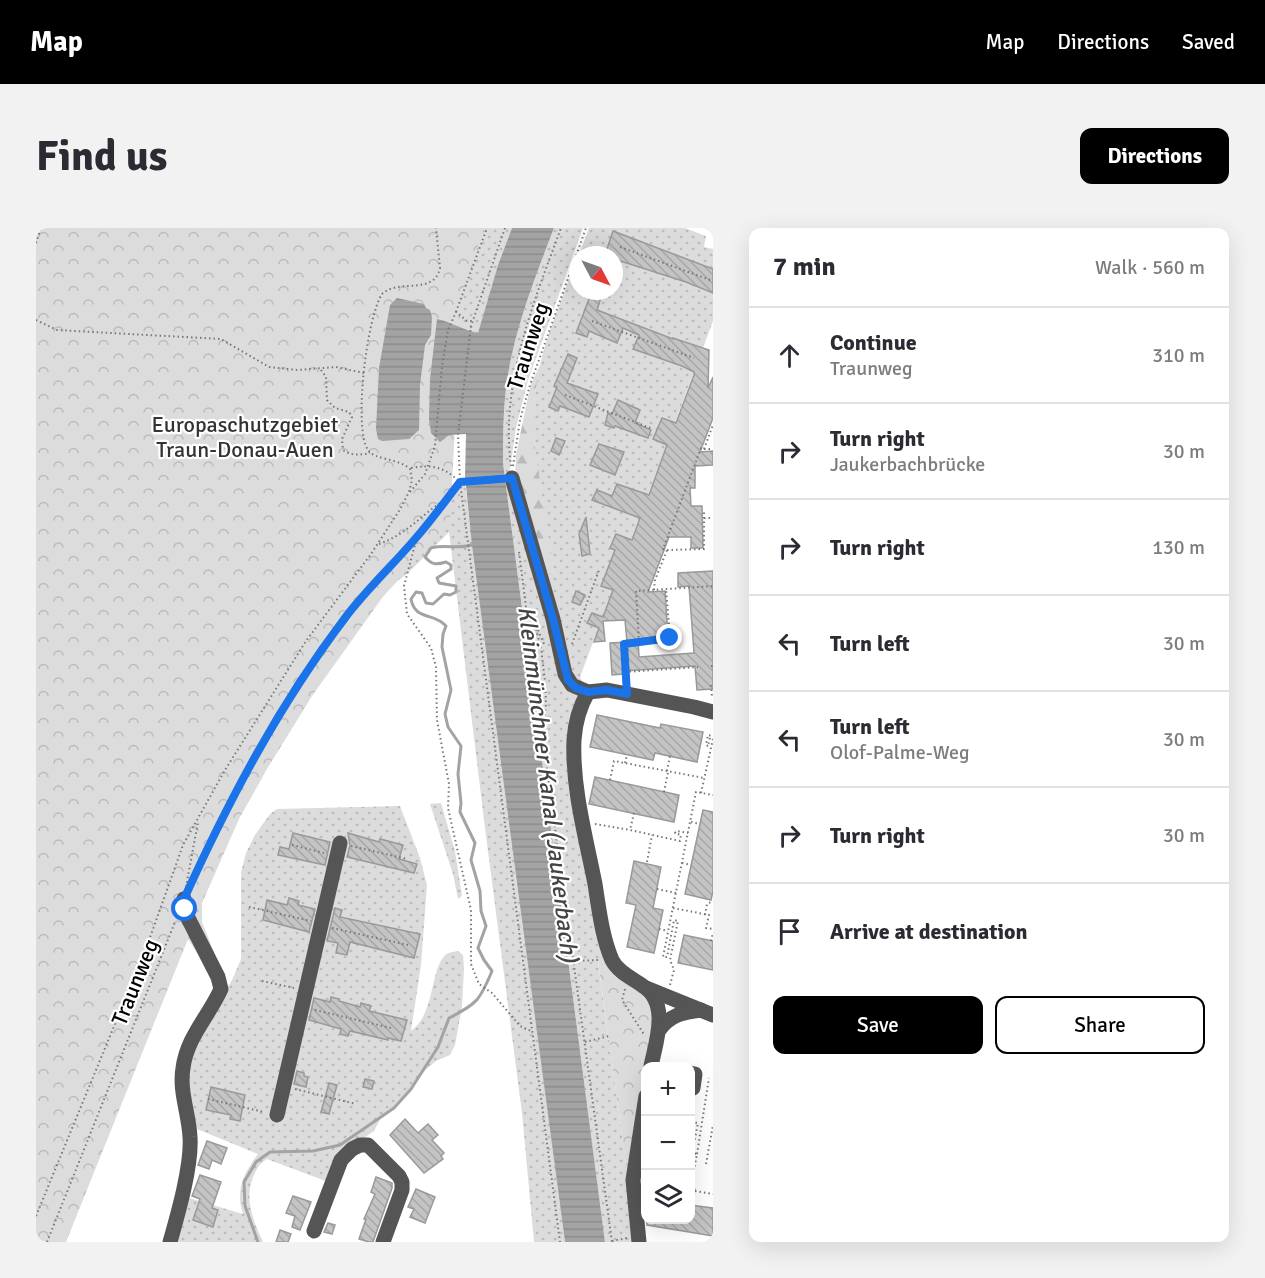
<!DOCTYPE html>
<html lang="en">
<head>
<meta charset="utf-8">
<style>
	:root { --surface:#fff; --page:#f2f2f3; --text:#2b2b33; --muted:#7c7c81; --line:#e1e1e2; --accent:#000 }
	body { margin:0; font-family:Signika,sans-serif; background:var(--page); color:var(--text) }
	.controls { position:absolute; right:18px; bottom:18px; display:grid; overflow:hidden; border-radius:12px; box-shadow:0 6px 24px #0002 }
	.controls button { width:54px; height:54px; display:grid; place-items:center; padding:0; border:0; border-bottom:2px solid var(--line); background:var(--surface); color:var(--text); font:30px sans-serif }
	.compass { position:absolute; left:533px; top:18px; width:54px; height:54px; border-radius:50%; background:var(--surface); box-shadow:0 6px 24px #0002; rotate:131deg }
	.stop { position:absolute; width:18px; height:18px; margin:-14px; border:4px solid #1a73e8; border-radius:50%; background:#fff }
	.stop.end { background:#1a73e8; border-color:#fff; box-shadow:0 2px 6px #0008 }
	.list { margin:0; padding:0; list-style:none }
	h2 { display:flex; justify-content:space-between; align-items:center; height:78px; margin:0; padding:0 24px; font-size:26px }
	h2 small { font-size:20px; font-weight:400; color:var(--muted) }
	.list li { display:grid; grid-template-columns:39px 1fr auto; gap:18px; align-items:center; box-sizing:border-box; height:96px; padding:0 24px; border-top:2px solid var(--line) }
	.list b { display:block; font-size:22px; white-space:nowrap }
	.list p { margin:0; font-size:20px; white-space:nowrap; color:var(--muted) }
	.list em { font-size:20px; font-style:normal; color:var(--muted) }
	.actions { display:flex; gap:12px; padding:18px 24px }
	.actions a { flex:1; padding:14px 0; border:2px solid var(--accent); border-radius:12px; text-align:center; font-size:21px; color:var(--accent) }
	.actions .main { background:var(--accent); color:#fff }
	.icon { flex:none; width:33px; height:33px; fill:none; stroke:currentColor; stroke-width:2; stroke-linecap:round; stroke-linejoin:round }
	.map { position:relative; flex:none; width:677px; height:1014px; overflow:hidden; border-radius:12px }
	header { display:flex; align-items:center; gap:36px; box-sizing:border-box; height:84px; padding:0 30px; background:var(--accent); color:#fff }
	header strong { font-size:28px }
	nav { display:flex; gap:33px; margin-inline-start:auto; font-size:21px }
	.intro { display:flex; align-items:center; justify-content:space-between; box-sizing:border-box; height:144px; padding:0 36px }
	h1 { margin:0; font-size:42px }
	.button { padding:15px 27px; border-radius:12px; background:var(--accent); color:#fff; font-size:21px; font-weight:700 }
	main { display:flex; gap:36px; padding:0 36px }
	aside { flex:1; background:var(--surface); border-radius:12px; box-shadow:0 6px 24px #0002 }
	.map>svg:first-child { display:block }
</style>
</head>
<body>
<header>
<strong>Map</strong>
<nav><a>Map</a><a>Directions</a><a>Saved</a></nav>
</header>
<div class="intro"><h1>Find us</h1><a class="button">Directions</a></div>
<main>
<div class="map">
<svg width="677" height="1014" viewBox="0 0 677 1014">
	<defs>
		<pattern id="grass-dots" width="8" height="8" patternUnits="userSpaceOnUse" patternTransform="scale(1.5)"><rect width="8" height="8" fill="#dcdcdc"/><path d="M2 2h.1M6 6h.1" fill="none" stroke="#bbb" stroke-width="1.8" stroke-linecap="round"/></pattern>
		<pattern id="forest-firs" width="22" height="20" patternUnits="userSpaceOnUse" patternTransform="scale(1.5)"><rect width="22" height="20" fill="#dcdcdc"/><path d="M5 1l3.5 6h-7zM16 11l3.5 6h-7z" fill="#bbb"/></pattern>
		<pattern id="park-crowns" width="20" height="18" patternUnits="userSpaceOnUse" patternTransform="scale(1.5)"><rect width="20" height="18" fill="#dcdcdc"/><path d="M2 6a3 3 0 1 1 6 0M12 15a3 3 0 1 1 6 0" fill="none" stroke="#bbb"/></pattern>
		<pattern id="water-rules" width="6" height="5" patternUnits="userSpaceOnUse" patternTransform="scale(1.5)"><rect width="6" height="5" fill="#a3a3a3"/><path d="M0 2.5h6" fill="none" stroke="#8b8b8b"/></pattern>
		<pattern id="building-back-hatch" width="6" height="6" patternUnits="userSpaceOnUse" patternTransform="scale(1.5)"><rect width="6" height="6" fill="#c4c4c4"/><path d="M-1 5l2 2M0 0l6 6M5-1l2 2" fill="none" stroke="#a7a7a7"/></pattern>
	</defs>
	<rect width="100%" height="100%" fill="#fff"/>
	<g fill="url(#grass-dots)">
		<path d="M446,0H476L462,37L442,106L420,99L421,77Z"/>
		<path d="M518,0H547L492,152L480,200L473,246L527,444L545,463L535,508L573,730L562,734L601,1014H569L467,235C467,210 467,185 470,160C477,105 498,52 518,0Z"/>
		<path d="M553,0H649L670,8L668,19L677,21V93L544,449L550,461L538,456L507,347L518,344C508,286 493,224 499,165C504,120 526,71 542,28V63H578V27H543Z"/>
		<path d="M425,255H429L529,1014H498L486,885L449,600L413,304L371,346L333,374L317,394L288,434L291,439L258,486L217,554L178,632L152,672L209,548L283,429L311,390L383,310Z"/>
		<path d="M405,575L419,623L426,668L422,671L417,646L394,576Z"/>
		<path d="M364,578L384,630L391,657L385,737L375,803C401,784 393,737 412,725C413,725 421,723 422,723L427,727L428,740L426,779L419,817L414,827L400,833L389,842L358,879L347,886L338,903L328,910L292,954L231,931C226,934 224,936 221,941C206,966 216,990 227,1014H139L150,969L207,986C199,962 208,945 222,926L161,901L152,869L154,827L197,750L205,731V644L210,625L219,607L234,586L241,581Z"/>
	</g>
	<path fill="url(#forest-firs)" d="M505,135L499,164L498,213L518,344L507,347L479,248L480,227L490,178L495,156Z"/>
	<g fill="url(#park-crowns)">
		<path d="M0,0H448L426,65L414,294L346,370L276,468L231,541L203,591L166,675V694L187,747L179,753L152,711L30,1014H0Z"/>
		<path d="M573,730L604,760L620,787C607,848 600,910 595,973L562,733Z"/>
	</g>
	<g fill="url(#water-rules)">
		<path d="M476,0H518C498,52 477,105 470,160C467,185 467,210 467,235L569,1014H529L436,317L429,248L430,206L413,207L404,214L395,205L393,191L394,151L401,91C415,94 427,102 442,105L462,37Z"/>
		<path d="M361,70L388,76L390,80L394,82L396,89L395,107L389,117L384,157L383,202L373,211L346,213L342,211L340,201L343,140L354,77Z"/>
	</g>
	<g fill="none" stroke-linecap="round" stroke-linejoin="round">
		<path stroke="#a3a3a3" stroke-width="3" d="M222,1014L209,978L208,954L220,934L234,924L277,923L304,917L358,880L375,861L402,819L413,790C441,776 444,772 456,743L448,732L442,720L450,698L445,683L444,663L435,632L439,615L424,584L425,575L422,546L425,518L412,499L409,486L415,462L406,419L407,406L410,398C398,384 379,393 375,371L380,364L386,365L390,375L397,376L408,366L414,367L420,364V358L403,355L401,350L415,341V337L410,334C400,337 396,337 389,329L395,320C410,316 422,322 439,316"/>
	</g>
	<g fill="url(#building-back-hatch)" stroke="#999" stroke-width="1.5">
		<path d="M577,3L677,41V65L650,54L578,31V27H569Z"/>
		<path d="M556,63H567L561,82L637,111V110L673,122L672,160L677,149V190L664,224L677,223V237L659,238V260H654L655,278H666L667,320H655V309H633L612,364L629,363L632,409L602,411L603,429L658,425L653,358L642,359V345L677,343V461L661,462L659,438L588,443V446L576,447L574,415L591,414L589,392L567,393L569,413L558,414L563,400L551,395L556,385L567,389L577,362L565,358L579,322L574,320L580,306L596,312L604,290L556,272L561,262L576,268L581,256L613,267L631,217L617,211L626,190L640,195L658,147V144L646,138L597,121L603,107L587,100L581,115L553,103L551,109L540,105Z"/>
		<path d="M532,126L541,130L531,155L562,166L553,189L524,178L522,183L513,179L521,159L518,158Z"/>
		<path d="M582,172L604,182L599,195L615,202L612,210L579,198L578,200L569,197L572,185L576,186Z"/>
		<path d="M520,210L529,213L523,227L515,223Z"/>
		<path d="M563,216L588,224L579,247L554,237Z"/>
		<path d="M550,289L554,326L546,328L543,306Z"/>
		<path d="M540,363L549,367L544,377L536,374Z"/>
		<path d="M561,487L624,500L625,496L667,504L661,534L619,525L617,532L554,519Z"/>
		<path d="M559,549L643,567L638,594L553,576Z"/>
		<path d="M667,582L677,584V663L675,672L649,666Z"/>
		<path d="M257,605L294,614L289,637L242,627L244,619L253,621Z"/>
		<path d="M312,605L343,614L344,611L367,617L363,631L381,636L378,645L311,629L314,617Z"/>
		<path d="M598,633L625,639L617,680L627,682L618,725L591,719L600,677L590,675Z"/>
		<path d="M253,670L263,673L262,677L279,681L273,704L227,692L231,672L251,677Z"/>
		<path d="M299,680L306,682L304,689L384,706L378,730L314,714L311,727L300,725L302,715L291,713Z"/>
		<path d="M648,707L677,713V742L642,735Z"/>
		<path d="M295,769L303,771V773L324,779L325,775L335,778L333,783L371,792L365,813L352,810V812L314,803L312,808L304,806L305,801L273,792L278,770L294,774Z"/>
		<path d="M261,843L268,845V848L272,849L270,859L258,856Z"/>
		<path d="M329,851L338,853L336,861L327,859Z"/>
		<path d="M293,855L301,857L293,886L285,884Z"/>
		<path d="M175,859L209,867L204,893L194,891L195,887L170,882Z"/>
		<path d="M369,891L382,905L392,896L402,907L396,912L408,925L405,928L407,931L388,945L354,907Z"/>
		<path d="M171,913L191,920L185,936L176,932L173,941L162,937Z"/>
		<path d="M164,947L185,954L176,980L182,982L177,999L157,992L164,971L156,968Z"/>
		<path d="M340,949L356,955V960L337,1014H333L323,1011L330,991H328L339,966L335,964Z"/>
		<path d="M380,961L399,969L389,995L374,989L378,981L372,979Z"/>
		<path d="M257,968L275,974L264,1002L256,999L259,988L250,985Z"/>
		<path d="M654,977L677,980V1008L611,997V992H654Z"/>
		<path d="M292,995L299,997L296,1006L288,1004Z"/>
		<path d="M244,1002L255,1006L252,1014H240Z"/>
	</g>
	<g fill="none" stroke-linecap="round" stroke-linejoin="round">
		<g stroke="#777" stroke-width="2" stroke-dasharray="1.5 3" stroke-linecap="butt">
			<path d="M469,0L435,98L422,207L424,254L524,1014"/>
			<path d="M0,15L5,0"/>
			<path d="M584,19L677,53"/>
			<path d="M420,84L451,0"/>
			<path d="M0,92L21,102L185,111L233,139L261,142L300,139L328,145"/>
			<path d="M556,93L658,130"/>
			<path d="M285,142L290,149L291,172L299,180L313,184L316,189L306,211L307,222C315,228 325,227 334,225"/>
			<path d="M529,167L617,201"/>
			<path d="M668,221H677"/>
			<path d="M475,238C464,156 497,76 525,0"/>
			<path d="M477,238L484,192L494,157L550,0"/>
			<path d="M375,240C396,236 408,239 424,254"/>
			<path d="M425,253L464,250"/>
			<path d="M374,264L389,246L399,218L406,138L412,102L420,84L431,93H437"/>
			<path d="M668,290H677"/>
			<path d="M381,309L368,358L371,386L395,420L400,439L401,492L413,556L412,580L435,682V736L443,756L456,765L484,798L495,803"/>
			<path d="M343,316C371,306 383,289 407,273"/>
			<path d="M631,322L668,321V282"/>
			<path d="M483,324L490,379L499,397"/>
			<path d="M618,362L619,352L631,322L627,321L665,220L668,221L677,197"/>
			<path d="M499,397L505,420L509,453L510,476L507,503L508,520L576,1014"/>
			<path d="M502,402L508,416"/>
			<path d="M603,412L634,410L630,361"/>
			<path d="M536,416L563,342"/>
			<path d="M675,438H677"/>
			<path d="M589,444L662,439"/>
			<path d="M590,454L588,416L603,415L600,363L677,358"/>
			<path d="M675,457L676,469"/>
			<path d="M672,518L670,517L672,507L677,508"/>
			<path d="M589,535L591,527"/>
			<path d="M631,543L634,528"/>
			<path d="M574,552L578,533L668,550"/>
			<path d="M628,564L632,544"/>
			<path d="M665,565L677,511L674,510L672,518"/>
			<path d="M598,585L594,602L644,613L645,607L639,605L640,603L652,605"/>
			<path d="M655,594L664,596"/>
			<path d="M559,596L594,602"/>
			<path d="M256,617L288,625"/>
			<path d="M315,618L371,631"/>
			<path d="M611,634L616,607"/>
			<path d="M646,635L655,637"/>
			<path d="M150,659L162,594"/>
			<path d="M153,661L207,547L247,479L310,388L381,309L424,254"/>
			<path d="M621,661L640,665"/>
			<path d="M213,679L275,693"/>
			<path d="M637,680L673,687L670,700L677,701"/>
			<path d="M669,687L671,676L677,673"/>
			<path d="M296,700L372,717"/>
			<path d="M623,701L632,703"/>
			<path d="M675,713L677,705"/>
			<path d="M538,733L562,732"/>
			<path d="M226,753L258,760"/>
			<path d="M634,757L638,742L634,732L642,693L638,692L631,729H627L660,564L677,567"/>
			<path d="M589,761L586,772L609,808"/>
			<path d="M279,782L355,800"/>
			<path d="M549,814L573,808"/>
			<path d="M259,861L320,876"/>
			<path d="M172,871L228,884"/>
			<path d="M661,926L673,850"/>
			<path d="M670,936L677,897"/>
			<path d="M659,963L677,966"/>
			<path d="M654,967H658L659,958L655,957L661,926L656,925L662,895L655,894"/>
			<path d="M0,988L111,718L147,617L189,542L270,413L335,326L363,283L373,264L376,252L374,241C362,230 338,232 332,222C317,199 331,89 346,66C363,50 398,68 404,40L400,0"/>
			<path d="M576,1013L591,1010"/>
			<path d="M11,1014L139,694"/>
		</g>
		<g stroke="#555" stroke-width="15">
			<path d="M476,250L517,391L529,446L536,457L552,464L571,462L658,479L677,484"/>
			<path d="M552,464C544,478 539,496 538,512C536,560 550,610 559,656C563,681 566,709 576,732C582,744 596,750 607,758C634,775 620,814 615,838"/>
			<path d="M610,760L677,787"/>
			<path d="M623,802C634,787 647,784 665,782"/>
			<path d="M654,845L659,846L657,860"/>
			<path d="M241,887L304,615"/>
			<path d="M278,1003L305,932L316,921L324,917H332L363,948L366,954V962L347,1014"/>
			<path d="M134,1014C142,986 156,937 154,909C153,886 143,863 147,840C151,809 173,788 185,761L182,749L151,688L148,671"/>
			<path d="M603,1014L597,952L610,868"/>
		</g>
	</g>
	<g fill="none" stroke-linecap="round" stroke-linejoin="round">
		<path stroke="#1a73e8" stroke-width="8" d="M149,681L148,671C193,572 243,477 309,390C330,362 356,338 379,311C395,293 409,273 424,254L476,250L517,391L532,452L540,460L552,464L571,462L591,466L588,416L634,410"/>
	</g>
	<g text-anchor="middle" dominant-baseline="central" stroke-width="4.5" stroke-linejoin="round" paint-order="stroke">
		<g font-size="22" fill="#000" stroke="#fff">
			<text transform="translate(492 118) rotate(-72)">Traunweg</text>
			<text transform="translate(99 754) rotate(-68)">Traunweg</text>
		</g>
		<g font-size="22" fill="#333" stroke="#fff">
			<text x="209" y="196">Europaschutzgebiet<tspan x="209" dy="25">Traun-Donau-Auen</tspan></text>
		</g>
		<g font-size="24" font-style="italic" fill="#444" stroke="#fff">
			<text transform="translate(512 556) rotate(83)">Kleinmünchner Kanal (Jaukerbach)</text>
		</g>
	</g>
</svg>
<div class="controls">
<button>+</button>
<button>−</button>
<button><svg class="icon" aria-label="layers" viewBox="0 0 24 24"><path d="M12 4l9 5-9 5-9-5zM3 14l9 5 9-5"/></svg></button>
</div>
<svg class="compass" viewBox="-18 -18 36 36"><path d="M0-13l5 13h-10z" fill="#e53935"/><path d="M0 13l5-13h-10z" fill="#7c7c81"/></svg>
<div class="stop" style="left:149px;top:681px"></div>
<div class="stop end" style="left:634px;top:410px"></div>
</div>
<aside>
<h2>7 min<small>Walk · 560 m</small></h2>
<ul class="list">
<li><svg class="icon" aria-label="ahead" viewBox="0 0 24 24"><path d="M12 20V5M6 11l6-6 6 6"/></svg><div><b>Continue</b><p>Traunweg</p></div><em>310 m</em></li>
<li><svg class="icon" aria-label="right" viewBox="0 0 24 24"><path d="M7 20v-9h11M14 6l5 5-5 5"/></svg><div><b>Turn right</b><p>Jaukerbachbrücke</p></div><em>30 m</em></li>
<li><svg class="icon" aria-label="right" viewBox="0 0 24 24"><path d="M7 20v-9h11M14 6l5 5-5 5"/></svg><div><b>Turn right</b></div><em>130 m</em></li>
<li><svg class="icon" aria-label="left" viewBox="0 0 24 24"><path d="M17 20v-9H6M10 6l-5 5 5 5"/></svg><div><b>Turn left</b></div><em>30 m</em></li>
<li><svg class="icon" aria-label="left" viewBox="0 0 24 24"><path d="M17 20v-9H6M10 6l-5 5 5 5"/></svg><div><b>Turn left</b><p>Olof-Palme-Weg</p></div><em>30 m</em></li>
<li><svg class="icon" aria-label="right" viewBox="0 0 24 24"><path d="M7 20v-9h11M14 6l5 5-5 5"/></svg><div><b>Turn right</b></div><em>30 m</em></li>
<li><svg class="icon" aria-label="arrive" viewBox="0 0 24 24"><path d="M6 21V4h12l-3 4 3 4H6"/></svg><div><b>Arrive at destination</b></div></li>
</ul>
<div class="actions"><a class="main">Save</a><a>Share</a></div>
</aside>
</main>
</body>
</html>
